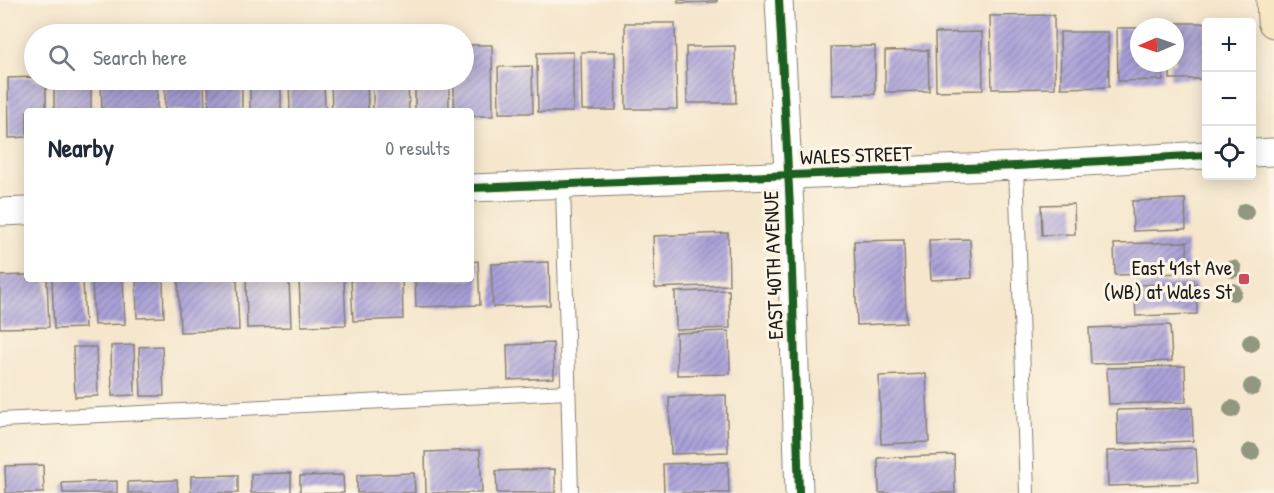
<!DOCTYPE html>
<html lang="en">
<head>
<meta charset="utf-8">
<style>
	:root { --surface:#fff; --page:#f2f2f3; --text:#1f2937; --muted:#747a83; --line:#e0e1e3 }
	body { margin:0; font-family:"Patrick Hand",sans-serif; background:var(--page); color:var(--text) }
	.controls { position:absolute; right:18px; top:18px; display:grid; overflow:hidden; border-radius:6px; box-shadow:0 3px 15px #0003 }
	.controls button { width:54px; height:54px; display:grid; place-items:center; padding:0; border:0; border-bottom:2px solid var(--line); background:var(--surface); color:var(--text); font:30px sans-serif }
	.compass { position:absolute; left:1130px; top:18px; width:54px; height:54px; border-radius:50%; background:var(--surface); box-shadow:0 3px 15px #0003; rotate:268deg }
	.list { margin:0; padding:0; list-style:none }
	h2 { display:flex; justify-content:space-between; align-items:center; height:78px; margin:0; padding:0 24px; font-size:26px }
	h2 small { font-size:20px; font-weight:400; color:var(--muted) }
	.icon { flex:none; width:33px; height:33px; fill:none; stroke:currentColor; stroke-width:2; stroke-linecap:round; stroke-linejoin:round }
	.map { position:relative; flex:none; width:1274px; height:493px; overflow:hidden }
	.search { position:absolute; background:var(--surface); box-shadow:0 3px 15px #0003; left:24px; top:24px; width:450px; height:66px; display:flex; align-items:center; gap:15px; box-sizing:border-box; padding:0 21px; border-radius:33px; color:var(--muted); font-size:22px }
	.panel { position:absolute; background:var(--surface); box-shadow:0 3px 15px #0003; left:24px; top:108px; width:450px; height:174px; border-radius:6px }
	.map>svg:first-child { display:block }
</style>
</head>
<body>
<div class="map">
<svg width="1274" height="493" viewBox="0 0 1274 493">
	<defs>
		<pattern id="building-hatch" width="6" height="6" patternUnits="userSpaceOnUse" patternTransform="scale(1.5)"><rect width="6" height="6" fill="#aaa2d9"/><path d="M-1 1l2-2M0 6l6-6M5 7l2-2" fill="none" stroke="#8a83af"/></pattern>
	</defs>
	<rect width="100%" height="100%" fill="#fcf5e5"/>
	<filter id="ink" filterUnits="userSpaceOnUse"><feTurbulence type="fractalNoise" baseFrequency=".0167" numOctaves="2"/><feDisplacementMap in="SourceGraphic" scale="12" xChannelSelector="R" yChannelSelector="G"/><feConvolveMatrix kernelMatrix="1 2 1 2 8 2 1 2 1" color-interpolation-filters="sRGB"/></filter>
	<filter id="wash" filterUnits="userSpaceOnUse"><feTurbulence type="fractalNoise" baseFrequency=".008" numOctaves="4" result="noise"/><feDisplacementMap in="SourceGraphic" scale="24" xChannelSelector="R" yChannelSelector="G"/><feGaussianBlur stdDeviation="1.35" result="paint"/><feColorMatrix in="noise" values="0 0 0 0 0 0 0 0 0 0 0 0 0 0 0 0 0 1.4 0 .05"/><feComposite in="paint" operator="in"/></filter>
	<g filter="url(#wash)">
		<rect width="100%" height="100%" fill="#f5e6cc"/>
		<g id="blocks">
			<g fill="url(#building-hatch)">
				<path d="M678,0H717V2L678,3Z"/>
				<path d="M1054,15L1055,88L992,89L990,16Z"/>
				<path d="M625,23H675L677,109H626Z"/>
				<path d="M1169,23H1206V79H1170V63H1175V27H1169Z"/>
				<path d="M1117,28H1139V63H1163V80L1118,81Z"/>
				<path d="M982,32L983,90L936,91L935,33Z"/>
				<path d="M1060,32H1108L1109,87L1061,88Z"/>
				<path d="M464,45H492L493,116H471V111H454V80H464Z"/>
				<path d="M735,46L736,103H687L686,47Z"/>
				<path d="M875,46V94L832,95L831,47Z"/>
				<path d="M928,50L929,91L885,92V51Z"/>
				<path d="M573,52V112H538L537,53Z"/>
				<path d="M581,52H615L616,110H582Z"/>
				<path d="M532,66L533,113H499L498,67Z"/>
				<path d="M34,77V80H46V111H27V137L9,138L8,78Z"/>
				<rect x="54" y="80" width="37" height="31"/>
				<path d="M101,80H157V111H102Z"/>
				<path d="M165,80H204L205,111H165Z"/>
				<path d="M208,80H242V111H209Z"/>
				<rect x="250" y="80" width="31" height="31"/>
				<path d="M289,80H324L325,111H290Z"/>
				<path d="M331,80H367L368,111H332Z"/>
				<path d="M373,80H408L409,111H373Z"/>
				<rect x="415" y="80" width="34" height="31"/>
				<path d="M1185,199L1186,229L1133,231L1132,201Z"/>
				<path d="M1074,204L1075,234L1042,235L1041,205Z"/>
				<path d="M728,233L729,285L655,288L653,236Z"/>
				<path d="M970,239L972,278L931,280L929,240Z"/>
				<path d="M904,240L906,323L857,325L854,241Z"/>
				<path d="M1187,242L1188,273L1115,275L1114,244Z"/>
				<path d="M478,261L480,305L416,307L415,279H471V262Z"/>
				<path d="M549,262L550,305L493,307L491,264Z"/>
				<path d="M27,275V279H47L49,327L0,328V276Z"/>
				<path d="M52,279H83L85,328L54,329Z"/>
				<path d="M92,279H123L125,324L94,325Z"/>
				<path d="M136,279H163L164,317L137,318Z"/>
				<path d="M178,279H237L239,330L180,332Z"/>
				<path d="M246,279H289L291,327L247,328Z"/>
				<path d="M299,279H344L346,325L301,326Z"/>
				<path d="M351,279H402L403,319L353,321Z"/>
				<path d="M1196,283L1197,314L1136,316L1134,285Z"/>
				<path d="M729,290L730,328L676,330L675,292Z"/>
				<path d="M1170,325L1172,361L1091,364L1089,328Z"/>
				<path d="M729,331L730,374L677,375L676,333Z"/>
				<path d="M553,343L554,378L508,380L507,345Z"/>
				<path d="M134,345L135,395L112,396L111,346Z"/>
				<path d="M162,346L164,396H141L139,347Z"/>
				<path d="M73,347H96L98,396L75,397Z"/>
				<path d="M1185,366L1186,402L1109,404L1107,368Z"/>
				<path d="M926,374L929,442L881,444L879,376Z"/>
				<path d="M726,395L728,452L671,454L669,397Z"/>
				<path d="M1192,408L1193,441L1118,444L1117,410Z"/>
				<path d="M1196,448L1198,483L1108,486L1107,451Z"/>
				<path d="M480,450L482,493H426L425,452Z"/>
				<path d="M954,455L955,493H879L878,458Z"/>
				<path d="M728,462L729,493H664L663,464Z"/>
				<path d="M43,465L44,493H6L5,466Z"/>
				<path d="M555,469V493H497L496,471Z"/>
				<path d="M291,473V493H251V474Z"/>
				<path d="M414,473L415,493H357V475Z"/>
				<path d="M238,475V493H191V476Z"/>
				<path d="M343,475L344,493H300V476Z"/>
				<path d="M177,480L178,493H128V482Z"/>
				<path d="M117,481V493H63L62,483Z"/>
			</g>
		</g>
	</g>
	<g filter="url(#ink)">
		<use href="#blocks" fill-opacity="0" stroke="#888174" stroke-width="1.5"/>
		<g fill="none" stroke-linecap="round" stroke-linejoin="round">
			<g stroke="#888174" stroke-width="16">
				<g id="service">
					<path d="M1016,166L1027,493"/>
					<path d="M563,184L571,493"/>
					<path d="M0,420L568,392"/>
				</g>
			</g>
			<g stroke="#888174" stroke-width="29">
				<g id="minor">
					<path d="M779,0L790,208L799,493"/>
					<path d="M1252,153L1274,152"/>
					<path d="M471,188L1016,166L1206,155"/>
					<path d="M0,212L27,211"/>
				</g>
			</g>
			<g stroke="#888174" stroke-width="35">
				<path id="secondary" d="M1273,0L1274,21"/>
			</g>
			<use href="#service" stroke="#fff" stroke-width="14"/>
			<use href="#minor" stroke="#fff" stroke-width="27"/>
			<use href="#secondary" stroke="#f7e8c3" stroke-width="33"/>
			<g stroke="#fcf5e5" stroke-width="11">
				<g id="cycleway">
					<path d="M779,0L790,208L799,493"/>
					<path d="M471,188L1016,166L1206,155"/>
				</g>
			</g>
			<use href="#cycleway" stroke="#1b5e20" stroke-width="8"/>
		</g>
		<g fill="#91987f">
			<circle cx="1245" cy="212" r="9"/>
			<circle cx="1233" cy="269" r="9"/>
			<circle cx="1233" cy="292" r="9"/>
			<circle cx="1251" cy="343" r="9"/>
			<circle cx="1252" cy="387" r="9"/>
			<circle cx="1232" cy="409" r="9"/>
			<circle cx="1251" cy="452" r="9"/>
		</g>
	</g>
	<rect fill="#d1495b" stroke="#fcf5e5" stroke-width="2" x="1238" y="273" width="12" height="12" rx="3"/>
	<g text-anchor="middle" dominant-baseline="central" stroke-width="6" stroke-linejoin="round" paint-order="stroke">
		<g font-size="21" fill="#1c1c1c" stroke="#fcf5e5">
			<text transform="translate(856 155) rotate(-2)">WALES STREET</text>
			<text transform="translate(773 265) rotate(-92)">EAST 40TH AVENUE</text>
		</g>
		<g font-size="21" fill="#1c1c1c" stroke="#fcf5e5" text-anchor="end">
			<text x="1232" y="267">East 41st Ave<tspan x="1232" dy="24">(WB) at Wales St</tspan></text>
		</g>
	</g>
</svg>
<div class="controls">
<button>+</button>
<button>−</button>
<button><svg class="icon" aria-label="locate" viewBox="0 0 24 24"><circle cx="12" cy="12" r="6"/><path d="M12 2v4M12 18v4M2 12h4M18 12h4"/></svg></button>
</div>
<svg class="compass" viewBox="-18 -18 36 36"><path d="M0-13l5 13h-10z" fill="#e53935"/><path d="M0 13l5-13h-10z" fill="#747a83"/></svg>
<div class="search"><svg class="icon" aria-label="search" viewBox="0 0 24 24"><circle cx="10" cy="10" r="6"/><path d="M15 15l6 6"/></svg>Search here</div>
<section class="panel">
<h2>Nearby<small>0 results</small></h2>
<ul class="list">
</ul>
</section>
</div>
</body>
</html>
